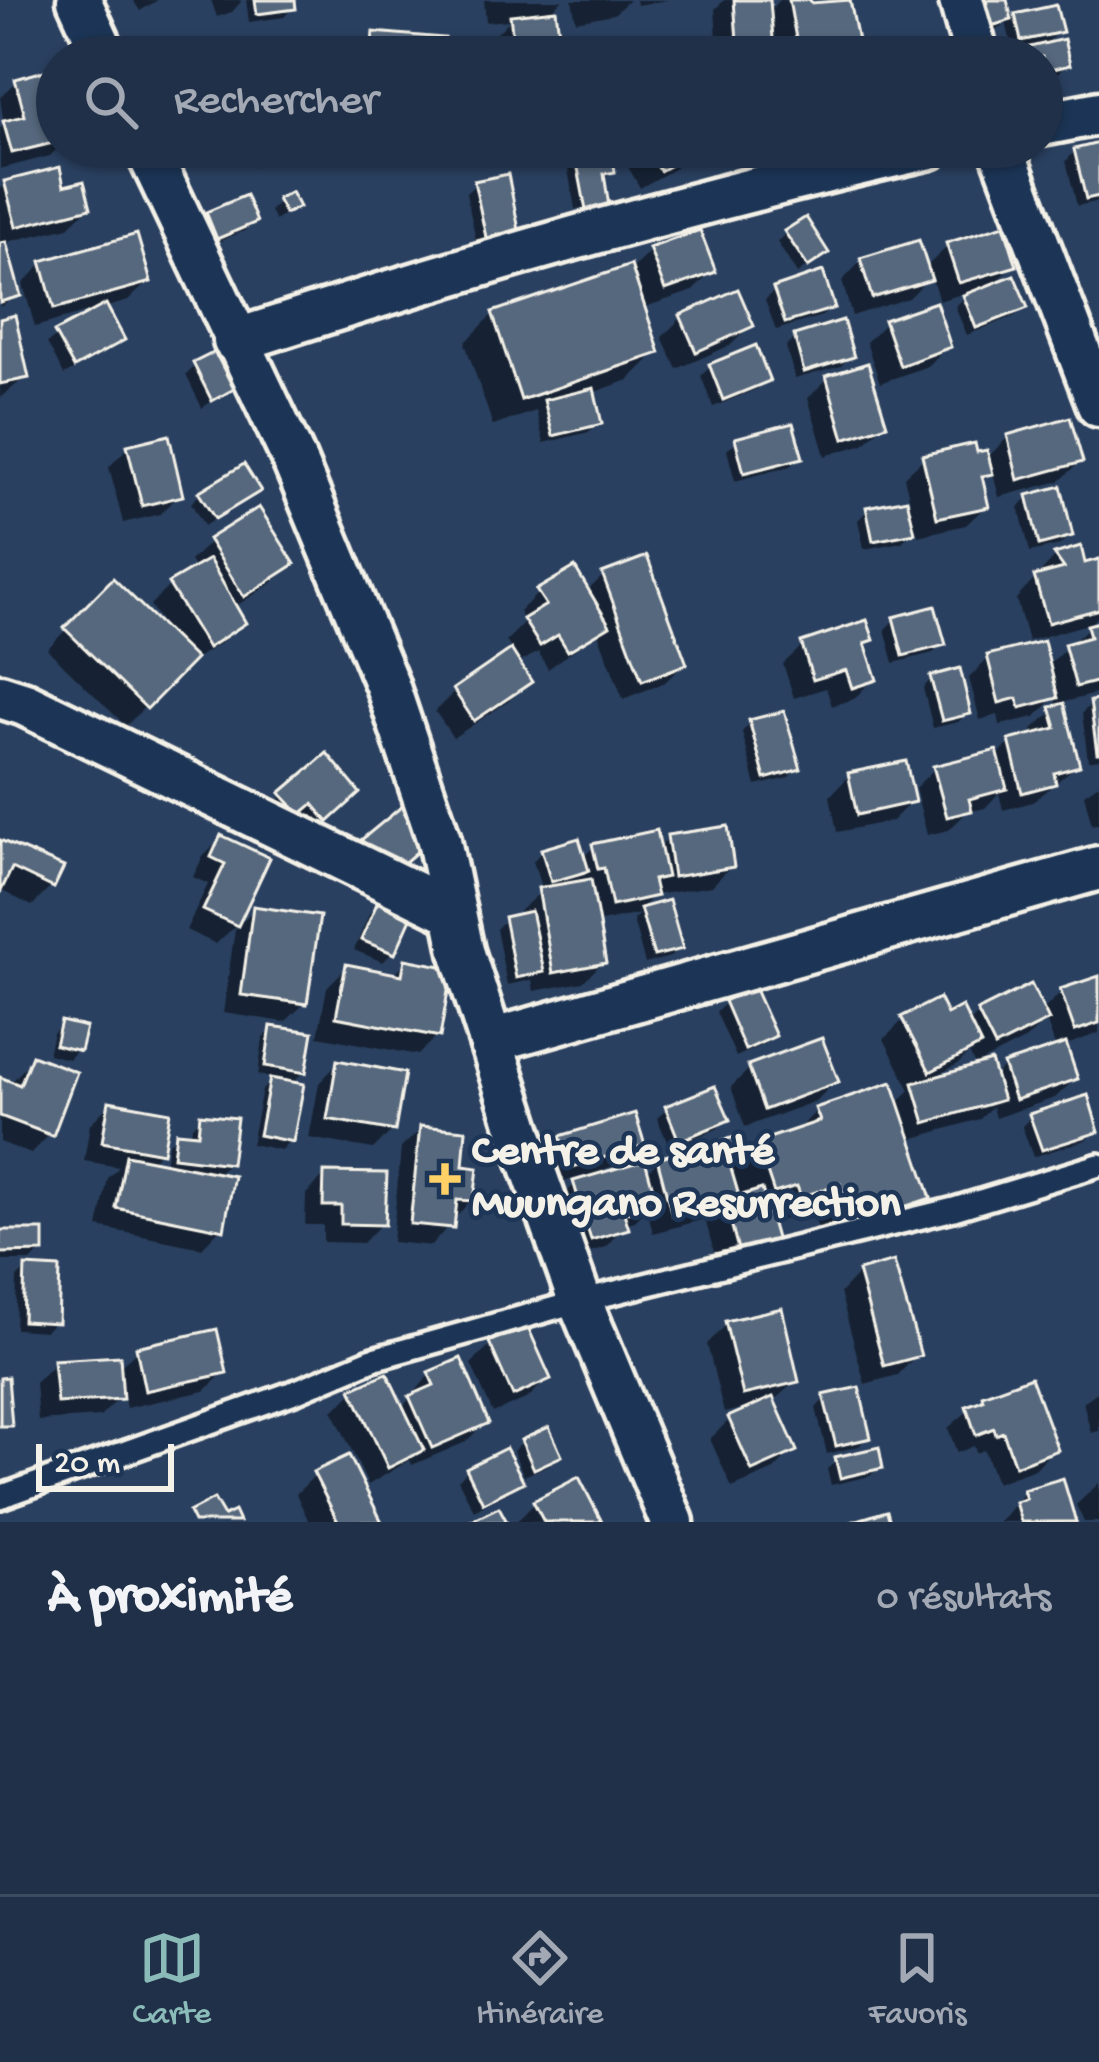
<!DOCTYPE html>
<html lang="fr">
<head>
<meta charset="utf-8">
<style>
	:root { --surface:#203048; --page:#28384f; --text:#f1f3f6; --muted:#a2a9b4; --line:#3d4b60; --accent:#8bbbb9 }
	body { margin:0; font-family:"Gochi Hand",sans-serif; background:var(--page); color:var(--text) }
	.scale { position:absolute; left:36px; bottom:30px; width:138px; box-sizing:border-box; padding-left:12px; border:6px solid #f4f1e8; border-top:0; font-size:33px; line-height:42px; white-space:nowrap; color:#f4f1e8; -webkit-text-stroke:9px #1d3557; paint-order:stroke }
	.list { margin:0; padding:0; list-style:none }
	h2 { display:flex; justify-content:space-between; align-items:center; height:156px; margin:0; padding:0 48px; font-size:51px }
	h2 small { font-size:39px; font-weight:400; color:var(--muted) }
	.icon { flex:none; width:66px; height:66px; fill:none; stroke:currentColor; stroke-width:2; stroke-linecap:round; stroke-linejoin:round }
	.map { position:relative; flex:none; width:1099px; height:1522px; overflow:hidden }
	.search { position:absolute; background:var(--surface); box-shadow:0 3px 9px #0004; left:36px; right:36px; top:36px; height:132px; display:flex; align-items:center; gap:30px; box-sizing:border-box; padding:0 42px; border-radius:66px; color:var(--muted); font-size:45px }
	.sheet { height:372px; background:var(--surface) }
	nav { display:flex; justify-content:space-around; align-items:center; box-sizing:border-box; height:168px; border-top:3px solid var(--line); background:var(--surface); font-size:33px; color:var(--muted) }
	nav a { display:grid; justify-items:center; gap:6px }
	nav .on { color:var(--accent) }
	.map>svg:first-child { display:block }
</style>
</head>
<body>
<div class="map">
<svg width="1099" height="1522" viewBox="0 0 1099 1522">
	<rect width="100%" height="100%" fill="#2a4060"/>
	<filter id="ink" filterUnits="userSpaceOnUse"><feTurbulence type="fractalNoise" baseFrequency=".00833" numOctaves="2"/><feDisplacementMap in="SourceGraphic" scale="24" xChannelSelector="R" yChannelSelector="G"/><feConvolveMatrix kernelMatrix="1 2 1 2 8 2 1 2 1" color-interpolation-filters="sRGB"/></filter>
	<g filter="url(#ink)">
		<g fill="#0007" fill-rule="evenodd">
			<path d="M133,0H158L140,11Z"/>
			<path d="M211,0H240L241,2L232,12L217,17Z"/>
			<path d="M246,0H292L293,8L284,17L249,22Z"/>
			<path d="M484,0H562L553,9L559,57H495L492,38L510,20L486,22Z"/>
			<path d="M572,0H629L614,14L576,21Z"/>
			<path d="M636,0H668L637,5Z"/>
			<path d="M724,0H767L768,12L780,0H807L808,7L847,0L855,44L843,57H777L775,47L765,57H718L715,9Z"/>
			<path d="M1004,0L1010,23L1016,16L1059,31L1043,47L1067,64L1057,74L1042,77V57H1017L1029,45L1012,48L1006,22L1000,28L982,33L977,13L986,3Z"/>
			<path d="M374,35L441,57H354Z"/>
			<path d="M53,72L59,147L50,156L0,169V128L4,125L0,98L17,81Z"/>
			<path d="M1099,146V201L1077,206L1066,161L1075,151Z"/>
			<path d="M249,147H321L254,166Z"/>
			<path d="M617,147H693L694,149L674,169L640,188Z"/>
			<path d="M751,147H813L755,162Z"/>
			<path d="M578,160L612,171L602,181L606,205L596,215L577,218L600,211V205L575,209L568,170Z"/>
			<path d="M5,184L62,190L88,208L69,227L3,243L17,295L0,307V189Z"/>
			<path d="M476,184L508,244L478,250L466,193Z"/>
			<path d="M279,202L295,207L275,221L270,211Z"/>
			<path d="M208,214L254,222L244,231L208,246L199,223Z"/>
			<path d="M786,233L826,253L797,274L777,242Z"/>
			<path d="M948,246L1013,265L990,288L1024,307L1015,316L967,335L955,307L971,291L939,301L931,276L909,298L852,316L842,281L861,261L925,268Z"/>
			<path d="M651,250L712,271L693,291L642,308L657,352L629,380L592,393L599,423L589,432L544,443L536,411L493,426L465,343L493,314L630,271Z"/>
			<path d="M42,264L148,282L128,301L104,308L121,340L112,349L64,375L47,343L95,310L35,327L23,284Z"/>
			<path d="M774,291L831,307L822,316L776,330L765,300Z"/>
			<path d="M681,318L751,325L731,345L677,369L662,337Z"/>
			<path d="M0,322L26,377L0,398Z"/>
			<path d="M886,323L948,346L928,366L880,383L866,342Z"/>
			<path d="M795,338L850,356L841,366L795,379L786,347Z"/>
			<path d="M195,366L230,389L202,408L186,375Z"/>
			<path d="M710,367L767,380L757,389L713,407L701,376Z"/>
			<path d="M827,379L884,424L864,444L825,456L808,398Z"/>
			<path d="M1008,437L1080,462L1060,481L999,497L992,470L980,482L986,506L966,525L918,536L916,528L902,542L864,549L858,520L868,510L910,501L904,477L924,458L986,459Z"/>
			<path d="M737,441L800,457L790,466L735,481L727,450Z"/>
			<path d="M128,447L179,495L160,514L123,523L109,467Z"/>
			<path d="M257,491L204,526L191,503L200,494Z"/>
			<path d="M1028,497L1070,535L1060,545L1030,552L1019,507Z"/>
			<path d="M210,542L291,564L272,583L233,608L242,622L222,642L187,664L126,726L47,649L113,582L167,632L150,605L170,585L196,570L190,561Z"/>
			<path d="M1079,550L1083,566L1099,563V615L1091,623L1028,641L1016,599L1056,556Z"/>
			<path d="M604,575L684,664L664,683L623,699L598,633L548,669L538,652L517,664L529,681L509,701L453,738L435,711L455,691L513,652L506,641L525,622L519,612L538,593L586,592Z"/>
			<path d="M894,620L943,644L933,653L894,663L885,629Z"/>
			<path d="M1099,625V693L1061,703L1077,765L1033,802L1003,810L999,793L985,808L967,812L949,830L927,835L915,788L934,769L996,757L1010,743L1034,737L1032,729L1057,708L1055,697L1035,717L1000,725L998,715L980,720L969,678L989,658L1047,666L1088,628Z"/>
			<path d="M871,639L863,647L873,679L854,699L832,706L826,688L794,698L783,664L803,645Z"/>
			<path d="M932,678L968,713L958,722L933,728L923,688Z"/>
			<path d="M1099,703V759L1088,761L1082,713L1091,704Z"/>
			<path d="M751,722L797,768L788,778L756,786L742,732Z"/>
			<path d="M326,757L337,812L307,839L263,814Z"/>
			<path d="M849,776L912,801L892,821L837,832L830,796Z"/>
			<path d="M1099,784V823L1092,825L1084,794Z"/>
			<path d="M221,838L266,860L235,926L216,944L186,930L208,884L193,877L202,858Z"/>
			<path d="M668,838L731,866L712,886L654,895L637,912L667,904L680,948L670,957L645,964L633,920L639,914L596,923L603,962L583,982L534,991L532,980L507,985L496,929L505,920L520,916L519,911L542,891L533,861L542,851L582,858L594,847L658,849Z"/>
			<path d="M0,843L52,886L32,906L0,890Z"/>
			<path d="M378,904L392,953L383,962L354,950L369,914Z"/>
			<path d="M254,909L305,1003L285,1022L223,1013L235,929Z"/>
			<path d="M406,962L437,1036L418,1055L318,1036L327,987L347,967L392,976Z"/>
			<path d="M1099,979V1033L1064,1046L1075,1079L1055,1098L995,1118L992,1107L980,1119L908,1140L927,1197L899,1225L825,1250L812,1210L769,1224L719,1271L705,1219L653,1233L647,1209L635,1221L625,1224L606,1247L571,1258L555,1204L583,1176L550,1186L542,1159L561,1139L642,1144L622,1164L604,1169L606,1175L646,1173L658,1161L736,1140L741,1162L759,1145L795,1133L817,1110L896,1104L910,1090L884,1039L903,1020L945,1018L968,1024L979,1013L1041,1012L1062,991ZM1046,1020L1056,1049L1004,1066L993,1078H932L958,1064L969,1053L975,1065L1026,1039Z"/>
			<path d="M726,1003L773,1035L764,1044L736,1057L716,1012Z"/>
			<path d="M62,1024L77,1049L68,1059L48,1054L53,1033Z"/>
			<path d="M272,1029L303,1072L291,1085L290,1140L281,1150L251,1144L262,1090L274,1078L258,1075L263,1038Z"/>
			<path d="M33,1058L50,1134L31,1154L0,1142V1080L10,1084Z"/>
			<path d="M338,1063L393,1130L373,1149L309,1138L319,1083Z"/>
			<path d="M750,1068L836,1081L816,1101L745,1127L731,1087Z"/>
			<path d="M110,1104L161,1151L149,1163L165,1166L168,1144L177,1135L191,1136L192,1126L202,1117L228,1163L216,1175L221,1228L202,1248L98,1227L108,1178L119,1167L84,1161L90,1124Z"/>
			<path d="M667,1109L726,1120L717,1129L670,1148L657,1118Z"/>
			<path d="M1031,1117L1096,1131L1086,1140L1033,1157L1022,1126Z"/>
			<path d="M421,1129L460,1169L471,1200L431,1246L392,1242L401,1148Z"/>
			<path d="M325,1175L382,1223L363,1243L323,1242V1225H305L306,1194Z"/>
			<path d="M0,1233L41,1251L32,1261H0Z"/>
			<path d="M26,1269L55,1321L45,1331L15,1329L17,1278Z"/>
			<path d="M859,1273L917,1355L898,1375L865,1384L840,1293Z"/>
			<path d="M727,1324L796,1381L772,1402L793,1450L774,1470L732,1488L710,1439L730,1419L751,1410L750,1407L724,1413L707,1344Z"/>
			<path d="M491,1344L548,1378L528,1398L493,1413L471,1364Z"/>
			<path d="M137,1350L224,1372L205,1391L126,1408L123,1394L100,1417L38,1421L35,1383L55,1363L118,1369Z"/>
			<path d="M430,1374L485,1422L466,1442L412,1465L410,1460L368,1485L333,1411L353,1392L401,1409Z"/>
			<path d="M1099,1391V1431L1091,1433L1083,1402Z"/>
			<path d="M825,1398L868,1437L859,1446L827,1454L816,1408Z"/>
			<path d="M983,1398L1054,1449L1035,1469L996,1483L984,1450L976,1453L974,1446L957,1453L948,1428Z"/>
			<path d="M522,1442L558,1456L549,1465L524,1476L513,1451Z"/>
			<path d="M348,1459L378,1522H309L296,1494L315,1475Z"/>
			<path d="M837,1460L880,1467L870,1476L831,1485L827,1469Z"/>
			<path d="M467,1471L520,1481L511,1491L474,1510L458,1480Z"/>
			<path d="M578,1481L598,1522H516L535,1503Z"/>
			<path d="M1061,1482L1073,1522H999L1025,1492Z"/>
			<path d="M1099,1483V1522H1084L1076,1505Z"/>
		</g>
		<g fill="#56677d" stroke="#f4f1e8" stroke-width="3">
			<path d="M255,0H295L296,9L257,14Z"/>
			<path d="M770,0L774,52L738,55L734,0Z"/>
			<path d="M789,0H810L811,3L850,0L859,46L842,49L843,57L799,55Z"/>
			<path d="M985,0H1007L1012,20L991,26Z"/>
			<path d="M1056,5L1063,32L1021,41L1015,14Z"/>
			<path d="M556,10L562,57H515L510,15Z"/>
			<path d="M373,32L445,38L444,57H371Z"/>
			<path d="M1064,39L1070,65L1042,72V57H1023L1021,49Z"/>
			<path d="M55,68L57,142L12,153L3,121L25,116L15,79Z"/>
			<path d="M1099,143V196L1086,199L1074,149Z"/>
			<path d="M647,147H696L698,150L660,171Z"/>
			<path d="M612,151L615,172L604,174L609,206L586,210L576,158Z"/>
			<path d="M60,167L64,186L84,181L91,208L16,227L4,181Z"/>
			<path d="M508,174L520,235L487,242L474,181Z"/>
			<path d="M291,192L299,207L285,214L277,199Z"/>
			<path d="M246,195L257,222L217,239L206,212Z"/>
			<path d="M806,217L829,253L808,267L784,231Z"/>
			<path d="M1004,225L1017,266L959,283L946,243Z"/>
			<path d="M700,230L716,272L665,290L649,248Z"/>
			<path d="M137,234L151,282L54,309L41,261Z"/>
			<path d="M919,240L932,280L872,298L860,258Z"/>
			<path d="M6,242L21,296L0,302V243Z"/>
			<path d="M631,265L660,353L521,400L492,312Z"/>
			<path d="M823,271L835,308L785,323L773,288Z"/>
			<path d="M1014,275L1028,308L976,328L963,295Z"/>
			<path d="M738,289L754,326L696,352L680,315Z"/>
			<path d="M936,302L951,347L900,366L884,320Z"/>
			<path d="M106,304L125,340L74,368L54,332Z"/>
			<path d="M15,315L29,378L0,384V319Z"/>
			<path d="M843,320L854,357L804,372L794,335Z"/>
			<path d="M756,345L770,381L723,400L709,364Z"/>
			<path d="M215,352L234,389L212,401L193,363Z"/>
			<path d="M868,363L887,425L844,439L826,376Z"/>
			<path d="M594,388L602,424L553,436L544,400Z"/>
			<path d="M1070,417L1083,462L1018,480L1007,435Z"/>
			<path d="M793,423L803,458L744,473L735,438Z"/>
			<path d="M169,435L183,496L142,506L127,445Z"/>
			<path d="M975,443L977,452L987,450L993,474L982,476L989,507L937,518L922,455Z"/>
			<path d="M244,464L261,491L215,519L198,492Z"/>
			<path d="M1061,486L1073,536L1039,545L1027,495Z"/>
			<path d="M907,499L915,533L873,541L866,507Z"/>
			<path d="M259,507L295,564L244,597L208,539Z"/>
			<path d="M1081,546L1085,563L1099,559V609L1048,623L1034,576L1064,568L1054,554Z"/>
			<path d="M647,556L687,664L642,681L602,573Z"/>
			<path d="M209,559L246,623L208,648L168,583Z"/>
			<path d="M575,567L610,626L568,651L558,635L540,646L523,619L546,605L536,590Z"/>
			<path d="M113,578L196,659L147,709L64,628Z"/>
			<path d="M935,606L946,645L903,656L893,617Z"/>
			<path d="M867,620L874,640L865,643L877,680L852,688L846,670L813,680L801,642Z"/>
			<path d="M1099,622V681L1076,687L1064,644L1090,637L1087,625Z"/>
			<path d="M1044,641L1058,698L1020,708L1017,698L999,703L987,655Z"/>
			<path d="M511,649L532,682L474,721L453,689Z"/>
			<path d="M960,668L971,714L942,721L930,676Z"/>
			<path d="M1099,700V753H1097L1090,701Z"/>
			<path d="M1064,703L1080,766L1054,773L1056,784L1022,793L1009,740L1056,728L1050,707Z"/>
			<path d="M784,711L801,769L765,779L749,720Z"/>
			<path d="M997,750L1007,789L969,799L972,811L947,817L933,766Z"/>
			<path d="M327,753L360,793L328,822L313,804L300,815L280,793Z"/>
			<path d="M906,761L915,802L857,815L848,773Z"/>
			<path d="M406,803L434,837L390,875L361,840Z"/>
			<path d="M728,826L734,867L673,877L667,835Z"/>
			<path d="M657,830L667,877L653,880L657,896L612,906L604,868L598,869L592,844Z"/>
			<path d="M221,835L270,858L238,926L203,910L225,864L211,857Z"/>
			<path d="M579,838L589,871L551,882L541,849Z"/>
			<path d="M0,840L64,867L54,888L12,868L0,893Z"/>
			<path d="M591,879L606,963L553,973L538,888Z"/>
			<path d="M669,900L683,949L654,956L640,908Z"/>
			<path d="M378,901L412,916L395,954L361,940Z"/>
			<path d="M253,906L320,916L307,1004L241,995Z"/>
			<path d="M531,911L544,972L516,978L504,917Z"/>
			<path d="M405,959L452,968L440,1037L336,1017L346,964L402,975Z"/>
			<path d="M1099,976V1023L1075,1031L1060,989Z"/>
			<path d="M1031,984L1049,1020L995,1047L977,1011Z"/>
			<path d="M754,987L776,1036L745,1050L724,1001Z"/>
			<path d="M939,998L947,1014L962,1006L981,1045L930,1072L901,1017Z"/>
			<path d="M61,1021L86,1027L80,1051L55,1045Z"/>
			<path d="M271,1026L313,1032L306,1073L265,1066Z"/>
			<path d="M822,1038L839,1082L764,1110L748,1065Z"/>
			<path d="M1066,1043L1078,1079L1015,1100L1003,1064Z"/>
			<path d="M32,1055L77,1072L53,1136L0,1116V1077L20,1085Z"/>
			<path d="M337,1060L405,1073L395,1131L327,1119Z"/>
			<path d="M991,1061L1003,1100L925,1123L913,1083Z"/>
			<path d="M270,1078L304,1084L293,1142L259,1135Z"/>
			<path d="M892,1082L931,1198L853,1224L840,1184L801,1197L797,1186L774,1193L757,1142L820,1121L815,1108Z"/>
			<path d="M715,1086L730,1120L679,1141L665,1106Z"/>
			<path d="M1088,1095L1099,1132L1042,1150L1029,1114Z"/>
			<path d="M109,1101L170,1112L163,1153L102,1142Z"/>
			<path d="M635,1113L645,1145L570,1168L560,1136Z"/>
			<path d="M200,1114L237,1118L231,1164L173,1157L176,1132L198,1134Z"/>
			<path d="M420,1126L466,1130L463,1166L478,1168L474,1201L457,1200L454,1228L410,1224Z"/>
			<path d="M738,1136L743,1158L729,1162L739,1196L762,1189L777,1242L739,1253L725,1201L672,1215L657,1158Z"/>
			<path d="M126,1155L234,1176L224,1230L116,1208Z"/>
			<path d="M645,1160L657,1203L624,1213L629,1229L591,1240L573,1181Z"/>
			<path d="M324,1172L387,1173L385,1225L341,1224V1206H323Z"/>
			<path d="M0,1230H44V1252L0,1253Z"/>
			<path d="M894,1261L921,1356L884,1366L858,1271Z"/>
			<path d="M25,1266L60,1268L58,1323L23,1321Z"/>
			<path d="M782,1308L799,1382L743,1395L725,1321Z"/>
			<path d="M527,1325L551,1379L513,1396L489,1342Z"/>
			<path d="M217,1329L227,1373L145,1391L136,1347Z"/>
			<path d="M120,1356L123,1399L57,1403L53,1360Z"/>
			<path d="M461,1358L489,1423L432,1448L409,1396L434,1385L428,1372Z"/>
			<path d="M387,1373L424,1450L388,1468L351,1389Z"/>
			<path d="M8,1377L12,1426H0V1378Z"/>
			<path d="M1031,1377L1058,1450L1015,1466L1003,1432L996,1435L994,1428L976,1435L966,1406L983,1400L982,1395Z"/>
			<path d="M859,1387L871,1438L836,1446L823,1395Z"/>
			<path d="M773,1397L797,1451L752,1471L728,1417Z"/>
			<path d="M549,1427L562,1456L534,1469L521,1440Z"/>
			<path d="M879,1447L883,1468L840,1478L835,1457Z"/>
			<path d="M506,1448L524,1482L483,1503L466,1468Z"/>
			<path d="M349,1455L382,1522H338L313,1472Z"/>
			<path d="M579,1477L602,1522H544L533,1501Z"/>
			<path d="M1063,1478L1076,1522H1021L1015,1502L1026,1499L1023,1490Z"/>
			<path d="M214,1499L224,1516L234,1511L239,1522H194L189,1512Z"/>
			<path d="M499,1507L507,1522H468Z"/>
			<path d="M887,1511L890,1522H851Z"/>
		</g>
		<g fill="none" stroke-linecap="round" stroke-linejoin="round">
			<g stroke="#f4f1e8" stroke-width="30">
				<path id="lane" d="M0,1497L297,1391L373,1359L580,1301L954,1209L1099,1165"/>
			</g>
			<g stroke="#f4f1e8" stroke-width="51">
				<g id="street">
					<path d="M79,0L105,57"/>
					<path d="M961,0L977,57"/>
					<path d="M1042,124L1099,113"/>
					<path d="M146,147L292,455L387,685L439,840L462,951L522,1138L580,1301L672,1522"/>
					<path d="M1001,147L1099,405"/>
					<path d="M235,341C464,267 695,200 930,147"/>
					<path d="M0,696L25,704L454,913"/>
					<path d="M491,1041L1099,868"/>
				</g>
			</g>
			<use href="#lane" stroke="#1d3557" stroke-width="21"/>
			<use href="#street" stroke="#1d3557" stroke-width="42"/>
		</g>
	</g>
	<path fill="#ffd166" stroke="#1d3557" stroke-width="4.5" d="M439 1161h12v12h12v12h-12v12h-12v-12h-12v-12h12z"/>
	<g text-anchor="middle" dominant-baseline="central" stroke-width="9" stroke-linejoin="round" paint-order="stroke">
		<g font-size="45" font-weight="bold" fill="#f4f1e8" stroke="#1d3557" text-anchor="start">
			<text x="472" y="1153">Centre de santé<tspan x="472" dy="52">Muungano Resurrection</tspan></text>
		</g>
	</g>
</svg>
<div class="scale">20 m</div>
<div class="search"><svg class="icon" aria-label="search" viewBox="0 0 24 24"><circle cx="10" cy="10" r="6"/><path d="M15 15l6 6"/></svg>Rechercher</div>
</div>
<section class="sheet">
<h2>À proximité<small>0 résultats</small></h2>
<ul class="list">
</ul>
</section>
<nav>
<a class="on"><svg class="icon" aria-label="map" viewBox="0 0 24 24"><path d="M3 6l6-2 6 2 6-2v14l-6 2-6-2-6 2zM9 4v14M15 6v14"/></svg>Carte</a>
<a><svg class="icon" aria-label="directions" viewBox="0 0 24 24"><path d="M12 3l9 9-9 9-9-9zM9 14v-3h6M13 9l2 2-2 2"/></svg>Itinéraire</a>
<a><svg class="icon" aria-label="saved" viewBox="0 0 24 24"><path d="M7 4h10v16l-5-4-5 4z"/></svg>Favoris</a>
</nav>
</body>
</html>
